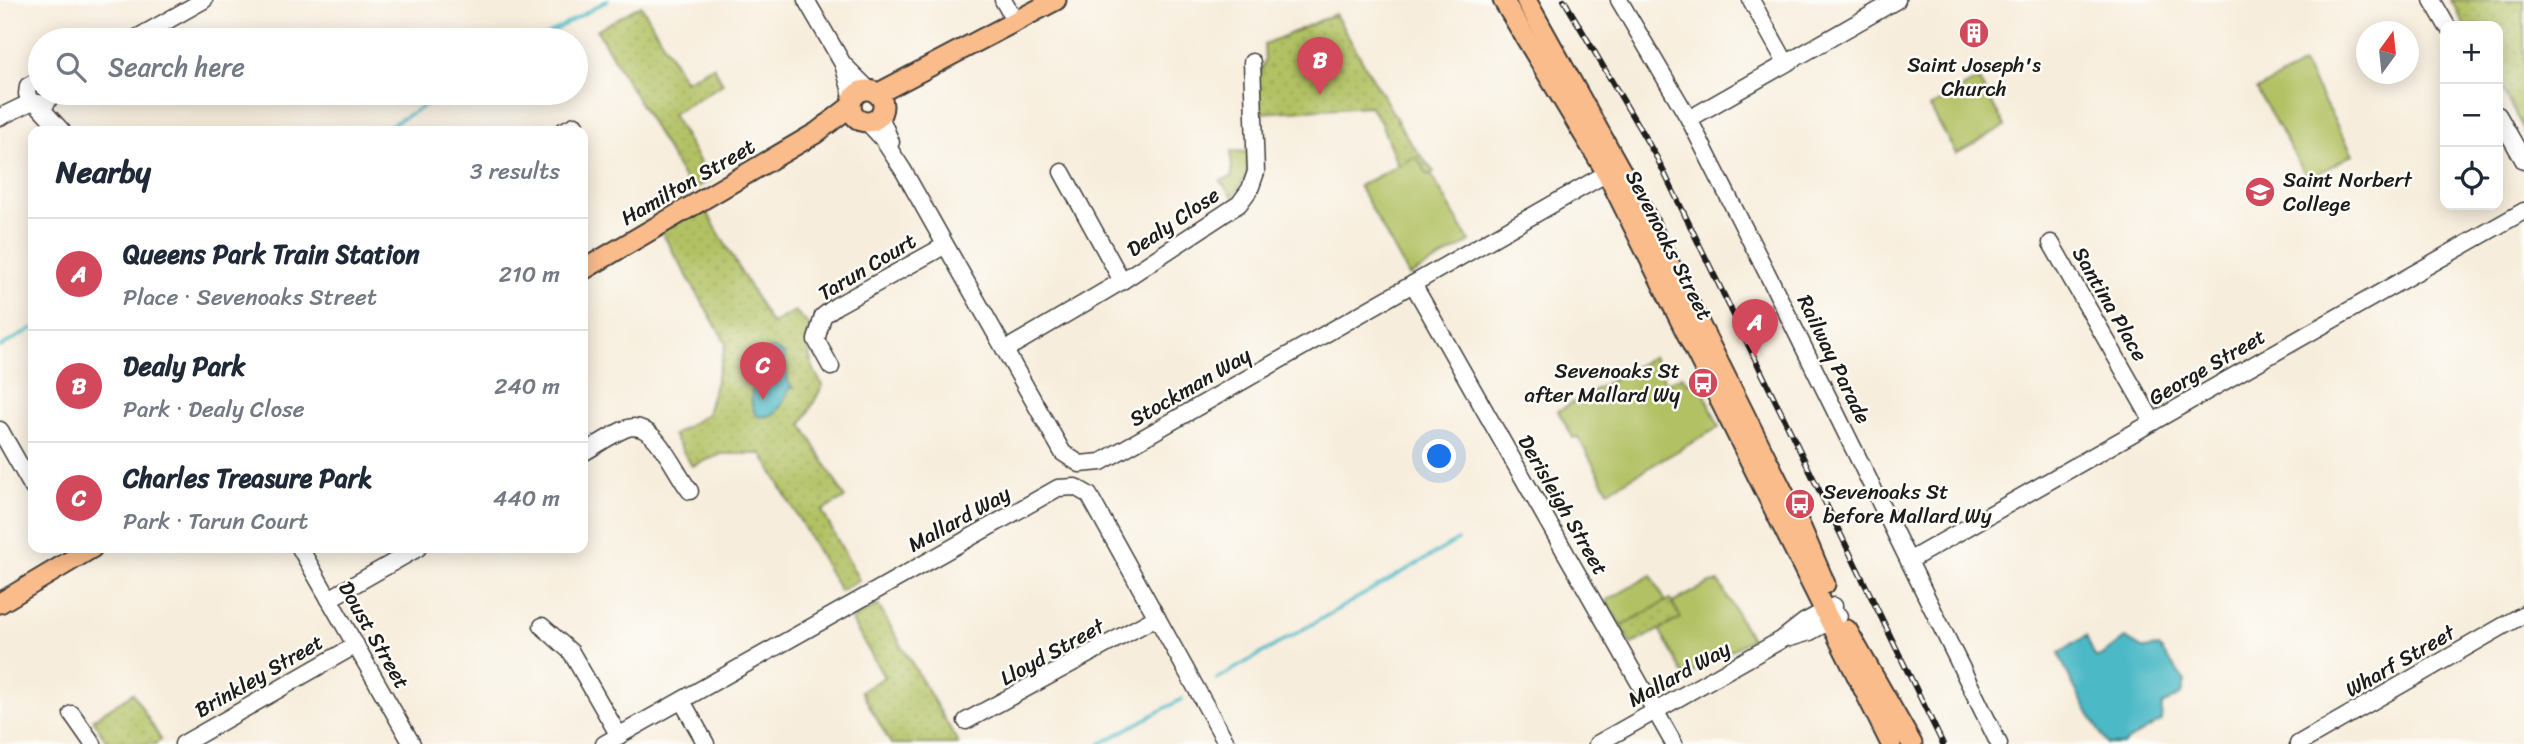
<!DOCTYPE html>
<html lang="en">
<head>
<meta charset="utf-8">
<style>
	:root { --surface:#fff; --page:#f6f6f7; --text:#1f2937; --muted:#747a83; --line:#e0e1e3; --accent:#d1495b }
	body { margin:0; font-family:Sriracha,sans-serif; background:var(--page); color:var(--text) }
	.controls { position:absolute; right:21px; top:21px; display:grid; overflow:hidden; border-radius:14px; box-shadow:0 4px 18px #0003 }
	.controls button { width:63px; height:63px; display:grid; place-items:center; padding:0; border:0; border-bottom:2px solid var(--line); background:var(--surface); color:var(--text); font:35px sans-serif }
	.compass { position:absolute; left:2356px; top:21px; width:63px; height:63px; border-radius:50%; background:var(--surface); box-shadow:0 4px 18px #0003; rotate:15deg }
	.you { position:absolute; left:1440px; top:457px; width:24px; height:24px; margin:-18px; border:5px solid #fff; border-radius:50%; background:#1a73e8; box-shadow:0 0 0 10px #1a73e833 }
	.badge { display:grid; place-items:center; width:46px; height:46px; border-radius:50%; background:var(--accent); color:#fff; font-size:23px; font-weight:700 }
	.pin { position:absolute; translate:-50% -58px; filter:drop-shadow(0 2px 4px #0008) }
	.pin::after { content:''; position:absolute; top:37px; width:24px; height:21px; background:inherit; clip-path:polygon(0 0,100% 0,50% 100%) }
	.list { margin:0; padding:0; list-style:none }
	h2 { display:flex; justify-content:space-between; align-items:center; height:91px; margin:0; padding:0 28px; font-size:30px }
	h2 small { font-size:23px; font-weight:400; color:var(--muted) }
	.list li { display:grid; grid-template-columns:46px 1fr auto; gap:21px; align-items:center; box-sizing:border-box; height:112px; padding:0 28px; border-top:2px solid var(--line) }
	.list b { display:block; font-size:26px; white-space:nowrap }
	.list p { margin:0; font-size:23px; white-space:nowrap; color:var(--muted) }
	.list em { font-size:23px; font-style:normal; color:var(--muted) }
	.icon { flex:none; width:38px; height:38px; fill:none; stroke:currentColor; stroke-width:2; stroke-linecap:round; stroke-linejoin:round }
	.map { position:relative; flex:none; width:2524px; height:744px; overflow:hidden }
	.search { position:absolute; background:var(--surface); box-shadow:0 4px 18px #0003; left:28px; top:28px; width:560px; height:77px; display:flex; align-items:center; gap:18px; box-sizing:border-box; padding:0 24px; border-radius:38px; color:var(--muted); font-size:26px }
	.panel { position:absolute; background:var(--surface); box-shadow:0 4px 18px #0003; left:28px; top:126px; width:560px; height:427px; border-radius:14px }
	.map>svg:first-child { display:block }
</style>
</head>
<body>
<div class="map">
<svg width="2524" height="744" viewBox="0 0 2524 744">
	<defs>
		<pattern id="park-dots" width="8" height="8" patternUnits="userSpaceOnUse" patternTransform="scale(1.75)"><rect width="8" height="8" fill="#b2c164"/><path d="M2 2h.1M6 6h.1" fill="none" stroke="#98a556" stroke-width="1.8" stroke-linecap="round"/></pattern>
	</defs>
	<rect width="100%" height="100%" fill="#fdfcf7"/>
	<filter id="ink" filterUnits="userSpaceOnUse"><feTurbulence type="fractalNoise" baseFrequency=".0143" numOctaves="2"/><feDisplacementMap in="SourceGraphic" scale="14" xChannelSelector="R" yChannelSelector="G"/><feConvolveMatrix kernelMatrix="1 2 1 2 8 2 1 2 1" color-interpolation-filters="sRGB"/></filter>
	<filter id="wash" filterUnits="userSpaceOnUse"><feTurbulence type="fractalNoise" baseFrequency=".00686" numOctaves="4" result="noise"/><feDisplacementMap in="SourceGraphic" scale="28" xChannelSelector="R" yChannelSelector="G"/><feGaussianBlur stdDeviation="1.57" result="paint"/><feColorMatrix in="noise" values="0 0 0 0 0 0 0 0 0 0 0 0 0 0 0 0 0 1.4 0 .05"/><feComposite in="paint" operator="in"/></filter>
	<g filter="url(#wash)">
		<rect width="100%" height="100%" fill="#f7eddc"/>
		<g fill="#b2c164" stroke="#676e40" stroke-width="2">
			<path d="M2303,64L2353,154L2308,179L2257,90Z"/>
			<path d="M1978,79L2005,126L1956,154L1930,107Z"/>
			<path d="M1231,151L1248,152L1247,175L1233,197L1220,181L1232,177Z"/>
			<path d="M1416,156L1428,175L1431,174L1470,242L1409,276L1359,186Z"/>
			<path d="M1653,357L1666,383L1683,376L1687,383L1698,378L1719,427L1608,491L1578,437L1573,438L1558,411Z"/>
			<path d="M1651,575L1666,602L1621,626L1606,601Z"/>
			<path d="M1719,582L1751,639L1685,677L1659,629L1680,618L1672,603L1710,583Z"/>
		</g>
		<g fill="url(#park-dots)" stroke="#676e40" stroke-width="2">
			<path d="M2451,0H2524V130L2498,83V26H2465Z"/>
			<path d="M641,5L685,81L713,66L723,84L672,114L710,180L691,191L597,30Z"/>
			<path d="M1335,14L1410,142L1434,172L1428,175L1416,156L1398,166L1381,123L1370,106L1258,113V78L1265,60L1264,45Z"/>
			<path d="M704,207L771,324L795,311L810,326C804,345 811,370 823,385L802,424L845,498L822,511L859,580L840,591L762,454H722L692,466L673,435L707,414L726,343L661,231Z"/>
			<path d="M1670,599L1681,618L1631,645L1621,626Z"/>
			<path d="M878,605L959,744H891L861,691L884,677L851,620Z"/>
			<path d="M133,693L161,740L155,744H108L93,719Z"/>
		</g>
		<g fill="#4cb9c6" stroke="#346a71" stroke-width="2">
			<path d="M772,348L784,354L788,381L793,388H789C783,404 777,420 757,416C742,395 762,370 766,351Z"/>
			<path d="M2086,636L2095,657L2101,656L2125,638L2144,649L2159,647L2185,681L2182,694L2162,705L2161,721L2123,744H2107C2089,714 2071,685 2059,653Z"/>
		</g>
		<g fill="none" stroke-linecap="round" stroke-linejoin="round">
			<g stroke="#4cb9c6" stroke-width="3.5">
				<path d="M538,40L608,0"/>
				<path d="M380,131L447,93"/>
				<path d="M0,347L33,328"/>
				<path d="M1217,679L1458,540"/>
				<path d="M1100,744L1182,699"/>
			</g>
		</g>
	</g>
	<g filter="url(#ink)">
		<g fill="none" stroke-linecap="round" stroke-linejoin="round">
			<g stroke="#3d3b39" stroke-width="19">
				<g id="minor">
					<path d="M806,0L843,64L869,90"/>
					<path d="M1003,0L1016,23"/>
					<path d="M1619,0L1689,119L1770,279L1999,744"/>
					<path d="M1751,0L1786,63"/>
					<path d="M2432,0L2447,26"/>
					<path d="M133,40L204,0"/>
					<path d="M843,64L853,99"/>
					<path d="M40,79L28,86L27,94L31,102L46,104L53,93"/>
					<path d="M38,105L62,131"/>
					<path d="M2498,115L2524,161"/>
					<path d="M880,116L891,142"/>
					<path d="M0,117L31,102"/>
					<path d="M1689,119L1897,0"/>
					<path d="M867,122L882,138L903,170L1063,453L1080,464L1101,462L1616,168"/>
					<path d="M563,131L575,125"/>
					<path d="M1062,172L1122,281"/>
					<path d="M2051,243L2153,422"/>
					<path d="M1413,284L1674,744"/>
					<path d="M1005,350L1122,281L1239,204L1250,189L1256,172L1252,62"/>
					<path d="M831,367L816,340L823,316L836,306L944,246"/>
					<path d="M0,430L33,488"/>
					<path d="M583,453C597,445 611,435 625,429C654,416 674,472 690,491"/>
					<path d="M300,548L412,744"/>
					<path d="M1910,560L2524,211"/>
					<path d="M329,599L418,548"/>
					<path d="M542,626L571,652L619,736"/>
					<path d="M1790,638L1810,632L1839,616"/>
					<path d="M682,701L706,744"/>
					<path d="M72,714L93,744"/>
					<path d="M966,721L1157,617"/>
					<path d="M183,744L356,645"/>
					<path d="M604,744L1058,488L1075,487L1089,495L1227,744"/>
					<path d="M1597,744L1781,640L1804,622L1834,606"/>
					<path d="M2298,744L2524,614"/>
				</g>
			</g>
			<g stroke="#3d3b39" stroke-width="23">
				<g id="major">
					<path d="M1503,0L1607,173L1891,744"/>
					<path d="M1526,0L1640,205L1802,530L1825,584"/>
					<circle cx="867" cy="106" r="16"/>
					<path d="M877,94L1056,0"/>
					<path d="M583,270L816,133L851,106"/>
					<path d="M0,603L92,548"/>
					<path d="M1847,630L1912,744"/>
				</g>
			</g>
			<use href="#minor" stroke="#fff" stroke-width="16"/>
			<use href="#major" stroke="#fabc8b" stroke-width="19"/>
			<g stroke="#1c1c1c" stroke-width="6">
				<path id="rail" d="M1564,0L1657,158L1943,744"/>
			</g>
			<use href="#rail" stroke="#fdfcf7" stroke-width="3.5" stroke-dasharray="10" stroke-linecap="butt"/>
		</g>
	</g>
	<defs>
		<g id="building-disc" transform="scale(1.575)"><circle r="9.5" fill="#d1495b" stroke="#fdfcf7"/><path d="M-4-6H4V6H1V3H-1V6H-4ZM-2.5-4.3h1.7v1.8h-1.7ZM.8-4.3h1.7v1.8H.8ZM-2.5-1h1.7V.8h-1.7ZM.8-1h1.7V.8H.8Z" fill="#fff"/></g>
		<g id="university-disc" transform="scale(1.575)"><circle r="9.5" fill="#d1495b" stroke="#fdfcf7"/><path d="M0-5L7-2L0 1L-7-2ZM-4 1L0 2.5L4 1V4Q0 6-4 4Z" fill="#fff"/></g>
		<g id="bus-disc" transform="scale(1.575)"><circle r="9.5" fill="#d1495b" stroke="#fdfcf7"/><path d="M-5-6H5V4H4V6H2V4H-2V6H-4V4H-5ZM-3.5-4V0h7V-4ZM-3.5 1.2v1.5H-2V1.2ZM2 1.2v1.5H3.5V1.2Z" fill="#fff"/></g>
	</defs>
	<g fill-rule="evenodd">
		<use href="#building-disc" x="1974" y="33"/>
		<use href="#university-disc" x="2260" y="192"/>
		<use href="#bus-disc" x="1703" y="383"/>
		<use href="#bus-disc" x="1800" y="504"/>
	</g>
	<g text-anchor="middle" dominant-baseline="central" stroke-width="5" stroke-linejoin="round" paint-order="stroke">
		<g font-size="21" fill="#1c1c1c" stroke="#fdfcf7" text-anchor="start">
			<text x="1974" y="65" text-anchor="middle">Saint Joseph's<tspan x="1974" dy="24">Church</tspan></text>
			<text x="2283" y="180">Saint Norbert<tspan x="2283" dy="24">College</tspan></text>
			<text x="1680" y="371" text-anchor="end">Sevenoaks St<tspan x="1680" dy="24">after Mallard Wy</tspan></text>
			<text x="1823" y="492">Sevenoaks St<tspan x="1823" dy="24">before Mallard Wy</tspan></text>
		</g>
		<g font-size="21" fill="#1c1c1c" stroke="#fdfcf7">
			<text transform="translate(688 182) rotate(-30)">Hamilton Street</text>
			<text transform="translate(1173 222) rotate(-34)">Dealy Close</text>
			<text transform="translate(1669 245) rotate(63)">Sevenoaks Street</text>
			<text transform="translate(867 267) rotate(-31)">Tarun Court</text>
			<text transform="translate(2110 304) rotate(60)">Santina Place</text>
			<text transform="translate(1834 359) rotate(64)">Railway Parade</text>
			<text transform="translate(2207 367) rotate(-30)">George Street</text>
			<text transform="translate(1190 387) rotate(-30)">Stockman Way</text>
			<text transform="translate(1563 505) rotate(60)">Derisleigh Street</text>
			<text transform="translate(959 519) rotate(-29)">Mallard Way</text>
			<text transform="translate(374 635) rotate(60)">Doust Street</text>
			<text transform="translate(1052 652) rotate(-29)">Lloyd Street</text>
			<text transform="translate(2400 661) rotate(-30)">Wharf Street</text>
			<text transform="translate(1679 674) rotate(-29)">Mallard Way</text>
			<text transform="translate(259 676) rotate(-30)">Brinkley Street</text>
		</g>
	</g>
</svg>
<div class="controls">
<button>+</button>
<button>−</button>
<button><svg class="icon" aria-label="locate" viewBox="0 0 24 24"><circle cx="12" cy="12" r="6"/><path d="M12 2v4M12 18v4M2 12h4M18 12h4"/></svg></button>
</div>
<svg class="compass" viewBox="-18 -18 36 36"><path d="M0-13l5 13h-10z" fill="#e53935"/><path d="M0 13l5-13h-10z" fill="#747a83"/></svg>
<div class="you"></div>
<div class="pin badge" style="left:1755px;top:357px">A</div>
<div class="pin badge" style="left:1320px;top:95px">B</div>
<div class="pin badge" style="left:763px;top:400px">C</div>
<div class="search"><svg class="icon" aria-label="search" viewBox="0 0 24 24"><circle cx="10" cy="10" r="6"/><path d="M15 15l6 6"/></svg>Search here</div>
<section class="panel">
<h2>Nearby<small>3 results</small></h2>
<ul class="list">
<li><span class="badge">A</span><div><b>Queens Park Train Station</b><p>Place · Sevenoaks Street</p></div><em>210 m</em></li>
<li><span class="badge">B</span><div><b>Dealy Park</b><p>Park · Dealy Close</p></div><em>240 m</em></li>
<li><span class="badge">C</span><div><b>Charles Treasure Park</b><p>Park · Tarun Court</p></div><em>440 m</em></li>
</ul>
</section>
</div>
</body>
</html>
